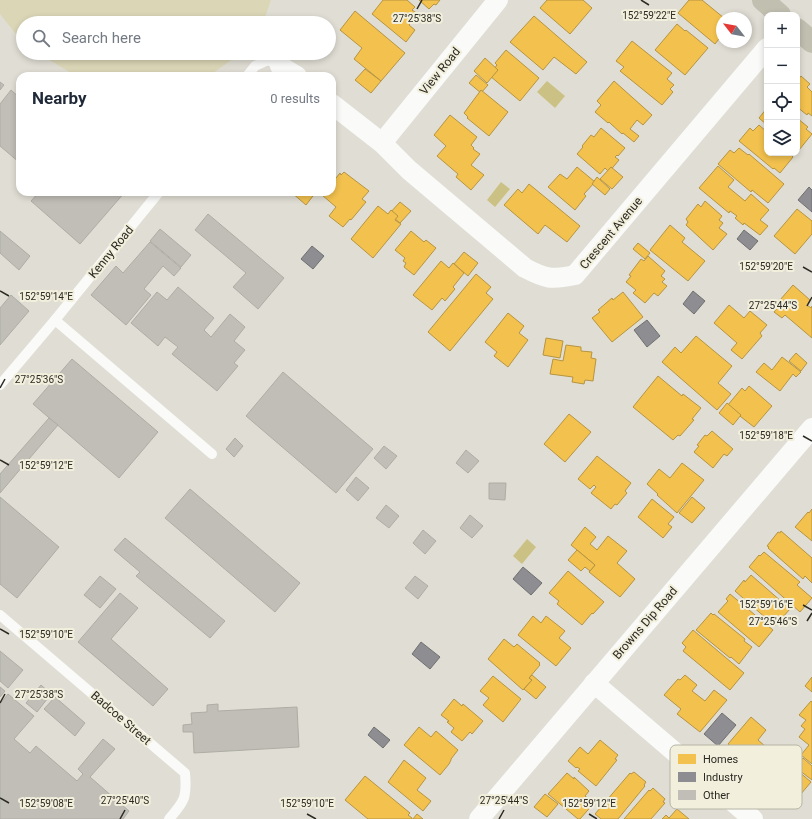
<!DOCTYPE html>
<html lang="en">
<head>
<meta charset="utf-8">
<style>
	:root { --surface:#fff; --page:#f2f2f3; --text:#1f2937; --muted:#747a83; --line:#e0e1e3 }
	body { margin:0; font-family:Roboto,sans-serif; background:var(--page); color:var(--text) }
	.controls { position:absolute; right:12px; top:12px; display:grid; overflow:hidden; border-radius:8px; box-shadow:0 2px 6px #0003 }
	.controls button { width:36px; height:36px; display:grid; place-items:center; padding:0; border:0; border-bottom:1px solid var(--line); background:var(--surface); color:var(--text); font:20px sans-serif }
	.compass { position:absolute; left:716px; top:12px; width:36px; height:36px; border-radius:50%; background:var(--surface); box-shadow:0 2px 6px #0003; rotate:301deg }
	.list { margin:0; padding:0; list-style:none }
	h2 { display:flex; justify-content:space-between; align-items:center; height:52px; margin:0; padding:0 16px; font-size:17px }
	h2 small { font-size:13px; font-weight:400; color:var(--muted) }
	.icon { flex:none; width:22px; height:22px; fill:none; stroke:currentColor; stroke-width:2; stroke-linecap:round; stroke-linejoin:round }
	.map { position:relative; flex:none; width:812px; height:819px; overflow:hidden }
	.search { position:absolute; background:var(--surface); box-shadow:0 2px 6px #0003; left:16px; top:16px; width:320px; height:44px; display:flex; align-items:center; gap:10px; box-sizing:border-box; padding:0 14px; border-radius:22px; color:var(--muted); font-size:15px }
	.panel { position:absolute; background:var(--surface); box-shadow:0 2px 6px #0003; left:16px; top:72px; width:320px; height:124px; border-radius:12px }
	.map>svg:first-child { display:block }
</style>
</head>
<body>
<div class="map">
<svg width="812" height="819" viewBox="0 0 812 819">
	<rect width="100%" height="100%" fill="#e0ded4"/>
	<g fill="#dbd6b6">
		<path d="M0,0H271L263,23H23V43L0,14Z"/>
		<path d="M38,53H241L209,76H76Z"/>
	</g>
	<g fill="#cbc184">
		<path d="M547,81L565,96L555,108L537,92Z"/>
		<path d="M501,182L510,189L495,207L487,200Z"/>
		<path d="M527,539L536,547L522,564L513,556Z"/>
	</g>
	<g fill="#f2c14e" stroke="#b69441">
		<path d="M383,0H407L415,7L412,10L418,14L409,25L415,30L406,42L372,14Z"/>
		<path d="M419,0H440L436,5L434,4L429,9Z"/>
		<path d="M547,0H583L592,8L570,34L540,8Z"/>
		<path d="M689,0H702L724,18H722V35L715,44L678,13Z"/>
		<path d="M355,11L405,53L381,81L354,59L362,48L340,30Z"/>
		<path d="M534,16L587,62L576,74L554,57L543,70L510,42Z"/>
		<path d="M677,24L685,31L686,30L708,48L685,75L655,50Z"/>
		<path d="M632,41L672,73L667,79L674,85L670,89L673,92L662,105L620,71L624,67L616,61Z"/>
		<path d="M506,50L539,78L520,101L490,76L495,70L494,69L497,65L495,63Z"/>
		<path d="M485,58L498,70L487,83L474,71Z"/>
		<path d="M365,69L381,81L371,93L355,80Z"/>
		<path d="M476,75L488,85L481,93L469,83Z"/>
		<path d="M801,76L810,84L807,87L812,92V116L808,113L807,115L797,107V81Z"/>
		<path d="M614,81L652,115L643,125L637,120L630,129L639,136L634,142L623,133L622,134L611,124L609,122L608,123L595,112L601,105L597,101Z"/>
		<path d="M481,90L508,112L489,136L467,118L468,117L464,113Z"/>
		<path d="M767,108V125L759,118Z"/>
		<path d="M450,115L477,137L471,145L474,148L473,149L480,154L471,165L484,175L471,190L456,177L458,174L437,156L446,146L434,135Z"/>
		<path d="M797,118L808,127L806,129L812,134L799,150L797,148Z"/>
		<path d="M759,125L767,132V153H789L793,157L780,173L774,168L773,169L739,141L750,128L753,131Z"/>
		<path d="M601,128L625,148L618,156L617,155L615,157L619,160L609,172L605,168L600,174L577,154L583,147L582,146L591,135L594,137Z"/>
		<path d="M739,148L748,155L749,154L784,184L768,203L752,190L751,192L718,164L730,150L734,153Z"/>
		<path d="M718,166L734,180L728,187L745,201L751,194L769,210L760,220L768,226L760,235L744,223L743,225L735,218L737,216L730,211L729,213L699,188Z"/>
		<path d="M577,167L595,182L584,194L586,196L575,210L548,187L560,174L567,179Z"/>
		<path d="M611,167L623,177L612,189L600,179Z"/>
		<path d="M344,172L369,191L362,199L366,202L351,220L350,219L343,227L329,216L336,207L322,195L325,192H332V183L340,173L341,175Z"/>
		<path d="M597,177L610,189L605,195L592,184Z"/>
		<path d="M529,184L580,226L567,242L545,225L538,234L504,205L518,189L522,193Z"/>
		<path d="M291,192H316L306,205Z"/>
		<path d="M705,201L722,216L719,220L723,223L719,228L727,234L713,250L686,225L688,222L686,219L698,204L701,207Z"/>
		<path d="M400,202L411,211L400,223L389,214Z"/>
		<path d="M378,206L388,214L391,210L398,216L395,220L401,224L373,258L351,239Z"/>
		<path d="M797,209L812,221V234L795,254L774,236Z"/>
		<path d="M670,225L685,238L682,242L705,261L688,281L650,250Z"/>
		<path d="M411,231L424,242L426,240L436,248L414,275L404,267L406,263L403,261L405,258L395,250Z"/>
		<path d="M638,243L650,253L645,259L633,249Z"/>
		<path d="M464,252L478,263L468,276L454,264Z"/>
		<path d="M648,256L665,271L661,276L665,279L662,282L667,286L658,296L654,293L645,303L633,293L636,290L626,282L631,276L629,275L641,259L644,261Z"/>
		<path d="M441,261L449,268L453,263L464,273L453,287L455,289L445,301L442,298L432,310L413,295Z"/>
		<path d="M476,274L491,287L486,293L493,299L450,351L428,332Z"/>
		<path d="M793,285L810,300L807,305L811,308L812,306V338L785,315L782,318L774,312L782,302L780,300Z"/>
		<path d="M623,292L643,317L612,342L592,318L600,312L598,310L612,298L613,300Z"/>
		<path d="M729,305L744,318L750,311L767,325L760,333L762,336L742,359L731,350L737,343L714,323Z"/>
		<path d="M508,313L524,326L519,333L528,340L508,367L494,356L497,352L485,342Z"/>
		<path d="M696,336L732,366L718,383L731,394L717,410L662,362L675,347L681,353Z"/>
		<path d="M546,338L563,341L560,358L543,355Z"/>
		<path d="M566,345L581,347V351L592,352L591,358L596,359L593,381L585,380L584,384L572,382L573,377L550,374L553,359L563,361Z"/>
		<path d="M796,353L807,363L801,371L789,361Z"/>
		<path d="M782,357L801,372L796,377L793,374L780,391L756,372L764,363L772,370Z"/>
		<path d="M658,376L682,396L683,394L701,408L692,419L694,420L680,436L678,435L673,440L633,407Z"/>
		<path d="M749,386L772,406L754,427L727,406L742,388L745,391Z"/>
		<path d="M727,403L741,415L733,425L719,413Z"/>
		<path d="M569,414L591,432L565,462L544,444Z"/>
		<path d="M712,431L733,449L727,456L724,454L713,468L694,452L699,446L697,445L705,435L707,436Z"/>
		<path d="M597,456L631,483L625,491L627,493L617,505L615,504L611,509L591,493L596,487L594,485L590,489L578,479Z"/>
		<path d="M682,463L704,480L677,513L657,495L658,494L647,484L659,469L670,478Z"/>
		<path d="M692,497L705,508L692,523L679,513Z"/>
		<path d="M652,499L674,517L668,524L672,527L663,538L638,517Z"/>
		<path d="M812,509V541L795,527L808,512L809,513Z"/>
		<path d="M585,527L596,537L590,544L597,550L608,536L627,551L617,563L635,579L620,597L589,572L595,565L571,545Z"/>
		<path d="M781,531L812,558V583L805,576L803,579L768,548L769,547L767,546L778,532L780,533Z"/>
		<path d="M577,550L595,565L590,571L585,567L581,571L568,560Z"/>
		<path d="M764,552L800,582L797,585L812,598L800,612L749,567L759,555L760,556Z"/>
		<path d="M568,571L604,602L593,614L592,613L582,625L557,604L559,601L549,593Z"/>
		<path d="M751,575L790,609L775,626L735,591L744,580L745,582Z"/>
		<path d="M730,594L773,630L759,647L718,612L728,601L726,599Z"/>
		<path d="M711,613L713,615L714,614L745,639L744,641L752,647L739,664L731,657L730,658L696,630Z"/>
		<path d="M533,616L541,623L546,616L565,631L559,638L571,648L556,666L518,635Z"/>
		<path d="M693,630L744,673L730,690L683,651L686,647L682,643Z"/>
		<path d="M504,639L514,647L517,644L540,663L539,664L540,665L529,678L532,680L523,690L488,659Z"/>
		<path d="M532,675L546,687L536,699L524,689L532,680L529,678Z"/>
		<path d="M685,675L697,685L692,691L705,701L714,690L727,700L700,732L677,714L681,709L664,695L678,679L680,680Z"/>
		<path d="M493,676L521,699L503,722L483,705L489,698L480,691Z"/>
		<path d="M812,677V692L805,686Z"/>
		<path d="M454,699L462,706L463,704L483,721L472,734L470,732L462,741L451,732L454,728L447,722L449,721L441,715Z"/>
		<path d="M811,701L812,702V764L801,755L809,745L799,737L805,729L801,726L806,720L799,715Z"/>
		<path d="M751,717L766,730L758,740L781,760L775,768L783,775L791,765L811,782L790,807L745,766L741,770L732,762L739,753L728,744Z"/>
		<path d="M419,727L431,737L436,731L458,750L451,759V760L449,764L440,775L404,745Z"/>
		<path d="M600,740L618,755L615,759L617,760L596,786L578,771L580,769L577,767L576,768L568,761L580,747L588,754Z"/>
		<path d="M803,758L812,766V780L795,767Z"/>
		<path d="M404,760L426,778L417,790L431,801L423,811L388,782Z"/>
		<path d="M634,772L646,782L644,785L645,786L618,819H601L595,814L630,773L631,774Z"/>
		<path d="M567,773L574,779V777L589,791L585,796L594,803L580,819H578L548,794Z"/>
		<path d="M365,776L410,813L408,815L412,818V819H368L345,800Z"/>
		<path d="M653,788L665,799L663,802L665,803L651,819H624L649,790L650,791Z"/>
		<path d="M545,794L558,804L547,817L534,807Z"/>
		<path d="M677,809L689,819H662L666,815L669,818Z"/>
		<path d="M417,814L423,819H413Z"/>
	</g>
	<g fill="#8d8d92" stroke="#706f71">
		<path d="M809,187L812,190V212L798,200Z"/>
		<path d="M744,230L758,241L750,250L737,239Z"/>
		<path d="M312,246L324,256L313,269L301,259Z"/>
		<path d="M693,291L705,301L694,314L683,304Z"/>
		<path d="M647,320L660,336L647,347L634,330Z"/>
		<path d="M523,567L542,583L531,595L513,579Z"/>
		<path d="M421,642L440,657L430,669L412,654Z"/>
		<path d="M722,713L736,725L718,746L704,734Z"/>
		<path d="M374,727L390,740L383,748L368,735Z"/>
	</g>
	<g fill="#c0beb6" stroke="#aeada5">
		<path d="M0,82L4,85L0,90Z"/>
		<path d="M11,90L20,98V163L0,146V104Z"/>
		<path d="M39,192H125L80,244L31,201Z"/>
		<path d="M208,214L284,278L258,309L233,287L246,273L195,230Z"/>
		<path d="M160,229L191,255L181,267L150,241Z"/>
		<path d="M0,231L30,256L19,270L0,253Z"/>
		<path d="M150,242L181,268L174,276L163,266L144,289L151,295L126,325L91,295L116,266L123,273Z"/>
		<path d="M178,287L214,318L204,330L211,337L230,314L245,327L234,341L245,350L234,363L238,366L217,391L172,354L178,347L165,337L158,346L131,323L157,292L167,300Z"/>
		<path d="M11,295L29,311L0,345V308Z"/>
		<path d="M72,359L158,432L119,478L33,404Z"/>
		<path d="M283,372L373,449L336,493L246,416Z"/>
		<path d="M49,418L58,425L0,493V474Z"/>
		<path d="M235,438L243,446L234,457L226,449Z"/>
		<path d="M384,446L397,456L386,469L374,458Z"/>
		<path d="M466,450L479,461L468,473L456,463Z"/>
		<path d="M356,477L369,488L358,501L346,490Z"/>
		<path d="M489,483H506L505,500L489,499Z"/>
		<path d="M190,489L300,583L275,612L165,518Z"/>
		<path d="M0,497L59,547L17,598L0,584Z"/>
		<path d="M386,505L399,516L389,528L376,518Z"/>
		<path d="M470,515L483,526L472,538L460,528Z"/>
		<path d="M423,530L436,541L425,554L413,543Z"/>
		<path d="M125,538L225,621L210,638L136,576L140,572L114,550Z"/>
		<path d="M100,576L116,589L100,608L84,595Z"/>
		<path d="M415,576L428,586L418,599L405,588Z"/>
		<path d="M120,593L138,608L111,639L168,689L153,706L78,642Z"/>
		<path d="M0,651L23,670L8,688L0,681Z"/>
		<path d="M41,685L51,694L37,712L26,703Z"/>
		<path d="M0,687L5,691L0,697Z"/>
		<path d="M8,694L34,716L14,739L30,753L36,746L77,781L83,774L78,769L103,739L115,749L90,777L129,811L123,819H0V704Z"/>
		<path d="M55,697L85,723L75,736L44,709Z"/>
		<path d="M218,704V711L297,707L299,747L194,753L193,732H183V725L192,724L191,713L207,712V705Z"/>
	</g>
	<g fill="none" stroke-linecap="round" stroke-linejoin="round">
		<g stroke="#fafaf9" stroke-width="10">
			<path d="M247,76L255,66L268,60L280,66"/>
			<path d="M55,320L212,454"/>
			<path d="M0,385L55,320L159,192"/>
			<path d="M0,615L185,773C187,797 185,801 169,819"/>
		</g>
		<g stroke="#fafaf9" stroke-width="20">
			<path d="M280,66L297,76"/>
			<path d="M332,104L382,143L409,170L525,268C546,279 551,280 575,275L767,48"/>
			<path d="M382,143L498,0"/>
			<path d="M594,683L753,819"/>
			<path d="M479,819L812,428"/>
		</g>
		<g stroke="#c1bfb0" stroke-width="22">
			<path d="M763,0L780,15"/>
			<path d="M797,29L812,42"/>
		</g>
	</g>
	<path fill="none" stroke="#2b2a23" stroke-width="1.5" d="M641,0L649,5M417,9L422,0M803,267L812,272M0,291L9,296M807,306L812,297M0,388L5,379M803,436L812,441M0,460L9,465M803,605L812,610M807,621L812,613M0,629L9,634M0,703L5,694M0,798L9,803M307,814L316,819M589,814L597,819M120,819L125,810M499,819L504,810"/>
	<g text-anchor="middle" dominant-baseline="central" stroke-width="4" stroke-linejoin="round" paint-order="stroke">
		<g font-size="12" fill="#2b2a23" stroke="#f2efdc">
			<text transform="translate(440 71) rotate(-51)">View Road</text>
			<text transform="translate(611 233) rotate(-50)">Crescent Avenue</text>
			<text transform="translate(111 252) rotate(-51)">Kenny Road</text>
			<text transform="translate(645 623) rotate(-49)">Browns Dip Road</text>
			<text transform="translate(121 718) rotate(41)">Badcoe Street</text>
		</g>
	</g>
	<rect x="670" y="745" width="132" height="64" rx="6" fill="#f2efdc" stroke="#b6b4a4" stroke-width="1"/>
	<rect x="678" y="754" width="18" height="10" fill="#f2c14e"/>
	<rect x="678" y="772" width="18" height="10" fill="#8d8d92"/>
	<rect x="678" y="790" width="18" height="10" fill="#c0beb6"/>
	<g font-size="11" fill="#2b2a23">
		<text x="703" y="763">Homes</text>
		<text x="703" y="781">Industry</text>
		<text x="703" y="799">Other</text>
	</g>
	<g font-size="10" text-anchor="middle" fill="#2b2a23" stroke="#f2efdc" stroke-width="4" stroke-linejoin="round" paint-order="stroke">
		<text x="649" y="19">152°59'22"E</text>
		<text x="417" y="22">27°25'38"S</text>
		<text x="766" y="270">152°59'20"E</text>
		<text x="46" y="300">152°59'14"E</text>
		<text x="773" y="309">27°25'44"S</text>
		<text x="39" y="383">27°25'36"S</text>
		<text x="766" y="439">152°59'18"E</text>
		<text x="46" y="469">152°59'12"E</text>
		<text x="766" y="608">152°59'16"E</text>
		<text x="773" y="625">27°25'46"S</text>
		<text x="46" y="638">152°59'10"E</text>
		<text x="39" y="698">27°25'38"S</text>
		<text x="125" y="804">27°25'40"S</text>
		<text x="504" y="804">27°25'44"S</text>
		<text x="46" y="807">152°59'08"E</text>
		<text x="307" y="807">152°59'10"E</text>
		<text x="589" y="807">152°59'12"E</text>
	</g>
</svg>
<div class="controls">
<button>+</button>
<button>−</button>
<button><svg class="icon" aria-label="locate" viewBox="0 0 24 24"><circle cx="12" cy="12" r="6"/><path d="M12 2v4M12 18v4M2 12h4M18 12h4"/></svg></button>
<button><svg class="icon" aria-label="layers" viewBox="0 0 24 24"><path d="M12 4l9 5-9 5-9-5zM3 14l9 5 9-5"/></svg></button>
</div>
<svg class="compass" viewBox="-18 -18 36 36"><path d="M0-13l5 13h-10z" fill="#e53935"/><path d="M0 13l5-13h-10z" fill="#747a83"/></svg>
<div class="search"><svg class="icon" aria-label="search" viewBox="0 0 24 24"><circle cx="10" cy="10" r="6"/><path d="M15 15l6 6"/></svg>Search here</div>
<section class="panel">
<h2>Nearby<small>0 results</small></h2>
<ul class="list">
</ul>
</section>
</div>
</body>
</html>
